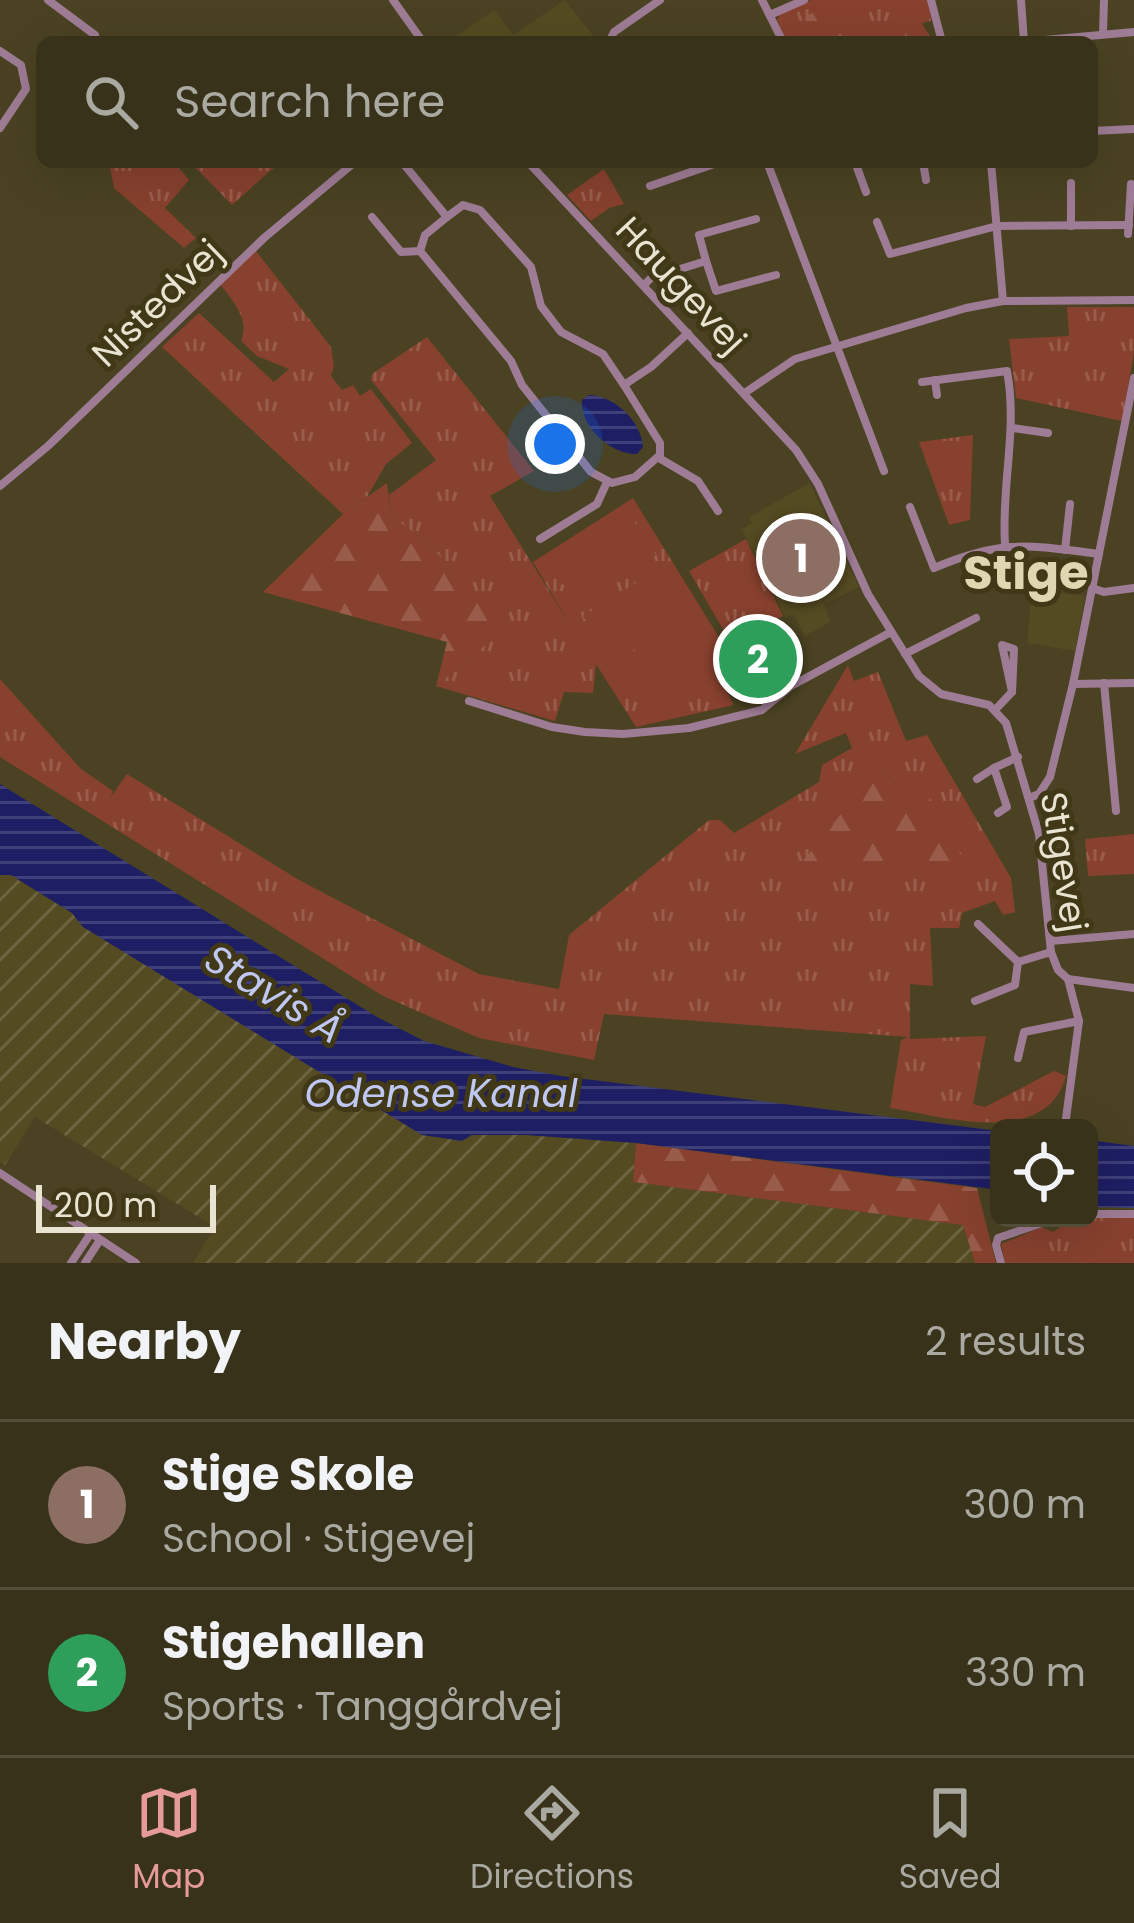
<!DOCTYPE html>
<html lang="en">
<head>
<meta charset="utf-8">
<style>
	:root { --surface:#38321a; --page:#433e27; --text:#f1f3f6; --muted:#abaaa2; --line:#524d39; --accent:#e69b98 }
	body { margin:0; font-family:Poppins,sans-serif; background:var(--page); color:var(--text) }
	.controls { position:absolute; right:36px; bottom:36px; display:grid; overflow:hidden; border-radius:18px; box-shadow:0 12px 48px #0002 }
	.controls button { width:108px; height:108px; display:grid; place-items:center; padding:0; border:0; border-bottom:3px solid var(--line); background:var(--surface); color:var(--text); font:60px sans-serif }
	.scale { position:absolute; left:36px; bottom:30px; width:180px; box-sizing:border-box; padding-left:12px; border:6px solid #e9e4d1; border-top:0; font-size:33px; line-height:42px; white-space:nowrap; color:#e9e4d1; -webkit-text-stroke:9px #403817; paint-order:stroke }
	.you { position:absolute; left:555px; top:444px; width:42px; height:42px; margin:-30px; border:9px solid #fff; border-radius:50%; background:#1a73e8; box-shadow:0 0 0 18px #1a73e833 }
	.badge { display:grid; place-items:center; width:78px; height:78px; border-radius:50%; background:var(--accent); color:#fff; font-size:39px; font-weight:700 }
	.pin { position:absolute; translate:-50% -50%; border:6px solid #fff; box-shadow:0 3px 12px #0006 }
	.list { margin:0; padding:0; list-style:none }
	h2 { display:flex; justify-content:space-between; align-items:center; height:156px; margin:0; padding:0 48px; font-size:51px }
	h2 small { font-size:39px; font-weight:400; color:var(--muted) }
	.list li { display:grid; grid-template-columns:78px 1fr auto; gap:36px; align-items:center; box-sizing:border-box; height:168px; padding:0 48px; border-top:3px solid var(--line) }
	.list b { display:block; font-size:45px; white-space:nowrap }
	.list p { margin:0; font-size:39px; white-space:nowrap; color:var(--muted) }
	.list em { font-size:39px; font-style:normal; color:var(--muted) }
	.icon { flex:none; width:66px; height:66px; fill:none; stroke:currentColor; stroke-width:2; stroke-linecap:round; stroke-linejoin:round }
	.map { position:relative; flex:none; width:1134px; height:1263px; overflow:hidden }
	.search { position:absolute; background:var(--surface); box-shadow:0 12px 48px #0002; left:36px; right:36px; top:36px; height:132px; display:flex; align-items:center; gap:30px; box-sizing:border-box; padding:0 42px; border-radius:18px; color:var(--muted); font-size:45px }
	.sheet { height:492px; background:var(--surface) }
	nav { display:flex; justify-content:space-around; align-items:center; box-sizing:border-box; height:168px; border-top:3px solid var(--line); background:var(--surface); font-size:33px; color:var(--muted) }
	nav a { display:grid; justify-items:center; gap:6px }
	nav .on { color:var(--accent) }
	.map>svg:first-child { display:block }
</style>
</head>
<body>
<div class="map">
<svg width="1134" height="1263" viewBox="0 0 1134 1263">
	<defs>
		<pattern id="industrial-furrows" width="10" height="10" patternUnits="userSpaceOnUse" patternTransform="scale(3)"><rect width="10" height="10" fill="#554b22"/><path d="M-1 1l2-2M0 10L10 0M9 11l2-2" fill="none" stroke="#6d6541"/></pattern>
		<pattern id="grass-tufts" width="24" height="20" patternUnits="userSpaceOnUse" patternTransform="scale(3)"><rect width="24" height="20" fill="#88412e"/><path d="M3 7l-1-3M5 7V3M7 7l1-3M15 17l-1-3M17 17v-4M19 17l1-3" fill="none" stroke="#995c4b"/></pattern>
		<pattern id="forest-firs" width="22" height="20" patternUnits="userSpaceOnUse" patternTransform="scale(3)"><rect width="22" height="20" fill="#88412e"/><path d="M5 1l3.5 6h-7zM16 11l3.5 6h-7z" fill="#995c4b"/></pattern>
		<pattern id="water-rules" width="6" height="5" patternUnits="userSpaceOnUse" patternTransform="scale(3)"><rect width="6" height="5" fill="#1e1e64"/><path d="M0 2.5h6" fill="none" stroke="#3f3f79"/></pattern>
	</defs>
	<rect width="100%" height="100%" fill="#4a4222"/>
	<g fill="#554b22">
		<path d="M565,0L598,42H448L494,10L513,35Z"/>
		<path d="M810,483L859,587L824,604L830,622L805,636L794,615L785,617L742,529L752,523L749,517Z"/>
		<path d="M1032,589L1085,596L1075,651L1027,643Z"/>
	</g>
	<path fill="url(#industrial-furrows)" d="M0,875H10L72,913L83,927L472,1135H526L636,1143L633,1182L963,1225L975,1263H193L215,1227L35,1117L5,1165L0,1162Z"/>
	<g fill="url(#grass-tufts)" fill-rule="evenodd">
		<path d="M811,0H928L931,21L921,23L934,42H786L777,19L791,7Z"/>
		<path d="M109,162H174L189,180L165,208L196,238L184,248L114,188Z"/>
		<path d="M190,162H280L232,205Z"/>
		<path d="M604,169L624,204L609,208L591,221L567,195Z"/>
		<path d="M256,251L331,347L334,366L331,376L342,390L353,385L360,396L371,389L412,443L386,464L367,497L343,514L162,347L199,313L274,382L289,369L257,356L241,341C250,319 233,301 220,284Z"/>
		<path d="M1067,307H1134V352L1122,421L1016,398L1009,339L1069,336Z"/>
		<path d="M427,337L534,471L490,496L571,626L533,562L633,498L736,665L719,676L734,705L636,727L596,664L593,693L564,692L555,721L436,686L507,626L429,545L391,515L389,495L436,460L371,380L372,374Z"/>
		<path d="M973,435L970,520L949,525L919,442Z"/>
		<path d="M746,539L783,616L730,641L689,571Z"/>
		<path d="M848,665L854,681L878,672L906,741L927,735L1011,878L1015,912L1003,915L995,901L962,913L959,928H930L933,986L910,984V1039L986,1036L973,1104L985,1107L1054,1071L1066,1076C1046,1149 942,1116 890,1108L901,1040L908,1037L604,1014L594,1060L479,1038L383,996L0,757V679L81,769L113,791L110,798L127,774L299,880L479,974L559,989L569,935L709,820H720L734,833L819,782L822,765L852,748L846,733L795,754ZM881,767L896,784L800,865Z"/>
		<path d="M1134,834V874L1088,876L1085,839Z"/>
		<path d="M1134,1218V1263H1005L1001,1244L1042,1227L1053,1232L1073,1218Z"/>
	</g>
	<g fill="url(#forest-firs)">
		<path d="M889,0H928L931,21L921,23L934,42H847L839,37V42H786L778,14L796,7L797,17L792,24L802,34L810,30L807,16L819,9L825,14H838L853,28L863,30L862,39L881,40L896,27L895,6Z"/>
		<path d="M387,483L391,515L429,545L508,626L436,686L447,642L263,592L343,514Z"/>
		<path d="M880,766L896,784L922,783L966,865L930,872L799,866Z"/>
		<path d="M636,1143L977,1188L996,1263H975L963,1225L633,1182Z"/>
	</g>
	<g fill="#88412e">
		<path d="M626,508L656,555L577,606L547,559Z"/>
		<path d="M663,566L693,613L613,663L583,616Z"/>
		<path d="M697,620L727,666L648,717L618,670Z"/>
	</g>
	<g fill="url(#water-rules)">
		<path d="M589,395C615,396 641,421 643,447L637,454C611,455 580,427 582,400Z"/>
		<path d="M0,784L377,1017L424,1041L513,1067L561,1076L999,1131V1190L636,1143L526,1135H472L462,1141L422,1135L83,927L72,913L11,875H0Z"/>
		<path d="M1089,1140L1134,1146V1208L1089,1207Z"/>
	</g>
	<g fill="none" stroke-linecap="round" stroke-linejoin="round">
		<g stroke="#9e7c95" stroke-width="8">
			<path d="M48,0L95,35"/>
			<path d="M393,0L423,42"/>
			<path d="M762,0L783,42"/>
			<path d="M931,0L942,42"/>
			<path d="M1021,0L1024,42"/>
			<path d="M772,14L804,0"/>
			<path d="M1103,34L1104,0"/>
			<path d="M609,42L614,32L660,0"/>
			<path d="M1022,42L1134,32"/>
			<path d="M0,51L21,65L26,89L0,128"/>
			<path d="M1092,131L1134,129"/>
			<path d="M402,162L447,217L463,205L480,210L531,267L541,306L561,332L603,354L624,385L651,367L688,333"/>
			<path d="M528,162L796,450L818,484L868,594L919,676L941,694L989,705L1006,723L1039,834L1051,952L1058,970L1068,979L1079,1021L1065,1126"/>
			<path d="M767,162L884,471"/>
			<path d="M855,162L866,192"/>
			<path d="M923,162L926,180"/>
			<path d="M991,162L1003,301"/>
			<path d="M1071,183V226"/>
			<path d="M650,186L720,162"/>
			<path d="M372,217L401,252L420,251"/>
			<path d="M447,217L425,235L420,251L511,361L522,385L591,472L612,483L635,477L660,455V443L624,385"/>
			<path d="M877,222L890,254L997,226L1129,225"/>
			<path d="M1128,234L1131,184"/>
			<path d="M706,261L699,235L756,219"/>
			<path d="M644,285L651,278L706,261L716,291L776,275"/>
			<path d="M935,380L937,395"/>
			<path d="M922,382L1007,371C1018,429 1001,486 1005,544"/>
			<path d="M746,392L795,359L966,308L1003,301L1134,300"/>
			<path d="M1012,428L1048,433"/>
			<path d="M659,458L698,481L718,511"/>
			<path d="M0,486L48,446L264,238L355,162"/>
			<path d="M910,507L934,568C1002,539 1028,545 1099,554"/>
			<path d="M540,539L597,504L607,482"/>
			<path d="M1065,550L1070,504"/>
			<path d="M1092,588L1104,592L1134,588"/>
			<path d="M905,654L976,618"/>
			<path d="M1104,683L1116,811"/>
			<path d="M1073,684L1134,683"/>
			<path d="M469,701L552,727L585,732L623,734L689,728L762,710L791,686L891,632"/>
			<path d="M995,710L1012,692L1014,649L1002,645L1012,692"/>
			<path d="M994,768L1018,757"/>
			<path d="M977,779L994,768L1007,807L998,813"/>
			<path d="M1029,798L1039,794L1050,777L1073,684L1134,378"/>
			<path d="M978,924L1018,962L1051,952"/>
			<path d="M1051,941L1134,934"/>
			<path d="M1068,979L1134,988"/>
			<path d="M975,1001L1015,985L1018,962"/>
			<path d="M1018,1058L1024,1032L1079,1021"/>
			<path d="M0,1173L136,1263"/>
			<path d="M1089,1214H1134"/>
			<path d="M71,1263L91,1233"/>
			<path d="M85,1263L100,1240"/>
			<path d="M1001,1263L996,1245L998,1238L1057,1218"/>
		</g>
	</g>
	<g text-anchor="middle" dominant-baseline="central" stroke-width="10" stroke-linejoin="round" paint-order="stroke">
		<g font-size="36" fill="#e9e4d1" stroke="#403817">
			<text transform="translate(681 285) rotate(47)">Haugevej</text>
			<text transform="translate(157 303) rotate(-44)">Nistedvej</text>
			<text transform="translate(1064 862) rotate(81)">Stigevej</text>
		</g>
		<g font-size="39" font-style="italic" fill="#bfc8f2" stroke="#403817">
			<text transform="translate(274 994) rotate(31)">Stavis Å</text>
			<text x="441" y="1093">Odense Kanal</text>
		</g>
		<g font-size="48" font-weight="bold" fill="#e0d7b2" stroke="#403817">
			<text x="1026" y="572">Stige</text>
		</g>
	</g>
</svg>
<div class="controls">
<button><svg class="icon" aria-label="locate" viewBox="0 0 24 24"><circle cx="12" cy="12" r="6"/><path d="M12 2v4M12 18v4M2 12h4M18 12h4"/></svg></button>
</div>
<div class="scale">200 m</div>
<div class="you"></div>
<div class="pin badge" style="left:801px;top:558px;background:#8d6e63">1</div>
<div class="pin badge" style="left:758px;top:659px;background:#2e9e5b">2</div>
<div class="search"><svg class="icon" aria-label="search" viewBox="0 0 24 24"><circle cx="10" cy="10" r="6"/><path d="M15 15l6 6"/></svg>Search here</div>
</div>
<section class="sheet">
<h2>Nearby<small>2 results</small></h2>
<ul class="list">
<li><span class="badge" style="background:#8d6e63">1</span><div><b>Stige Skole</b><p>School · Stigevej</p></div><em>300 m</em></li>
<li><span class="badge" style="background:#2e9e5b">2</span><div><b>Stigehallen</b><p>Sports · Tanggårdvej</p></div><em>330 m</em></li>
</ul>
</section>
<nav>
<a class="on"><svg class="icon" aria-label="map" viewBox="0 0 24 24"><path d="M3 6l6-2 6 2 6-2v14l-6 2-6-2-6 2zM9 4v14M15 6v14"/></svg>Map</a>
<a><svg class="icon" aria-label="directions" viewBox="0 0 24 24"><path d="M12 3l9 9-9 9-9-9zM9 14v-3h6M13 9l2 2-2 2"/></svg>Directions</a>
<a><svg class="icon" aria-label="saved" viewBox="0 0 24 24"><path d="M7 4h10v16l-5-4-5 4z"/></svg>Saved</a>
</nav>
</body>
</html>
